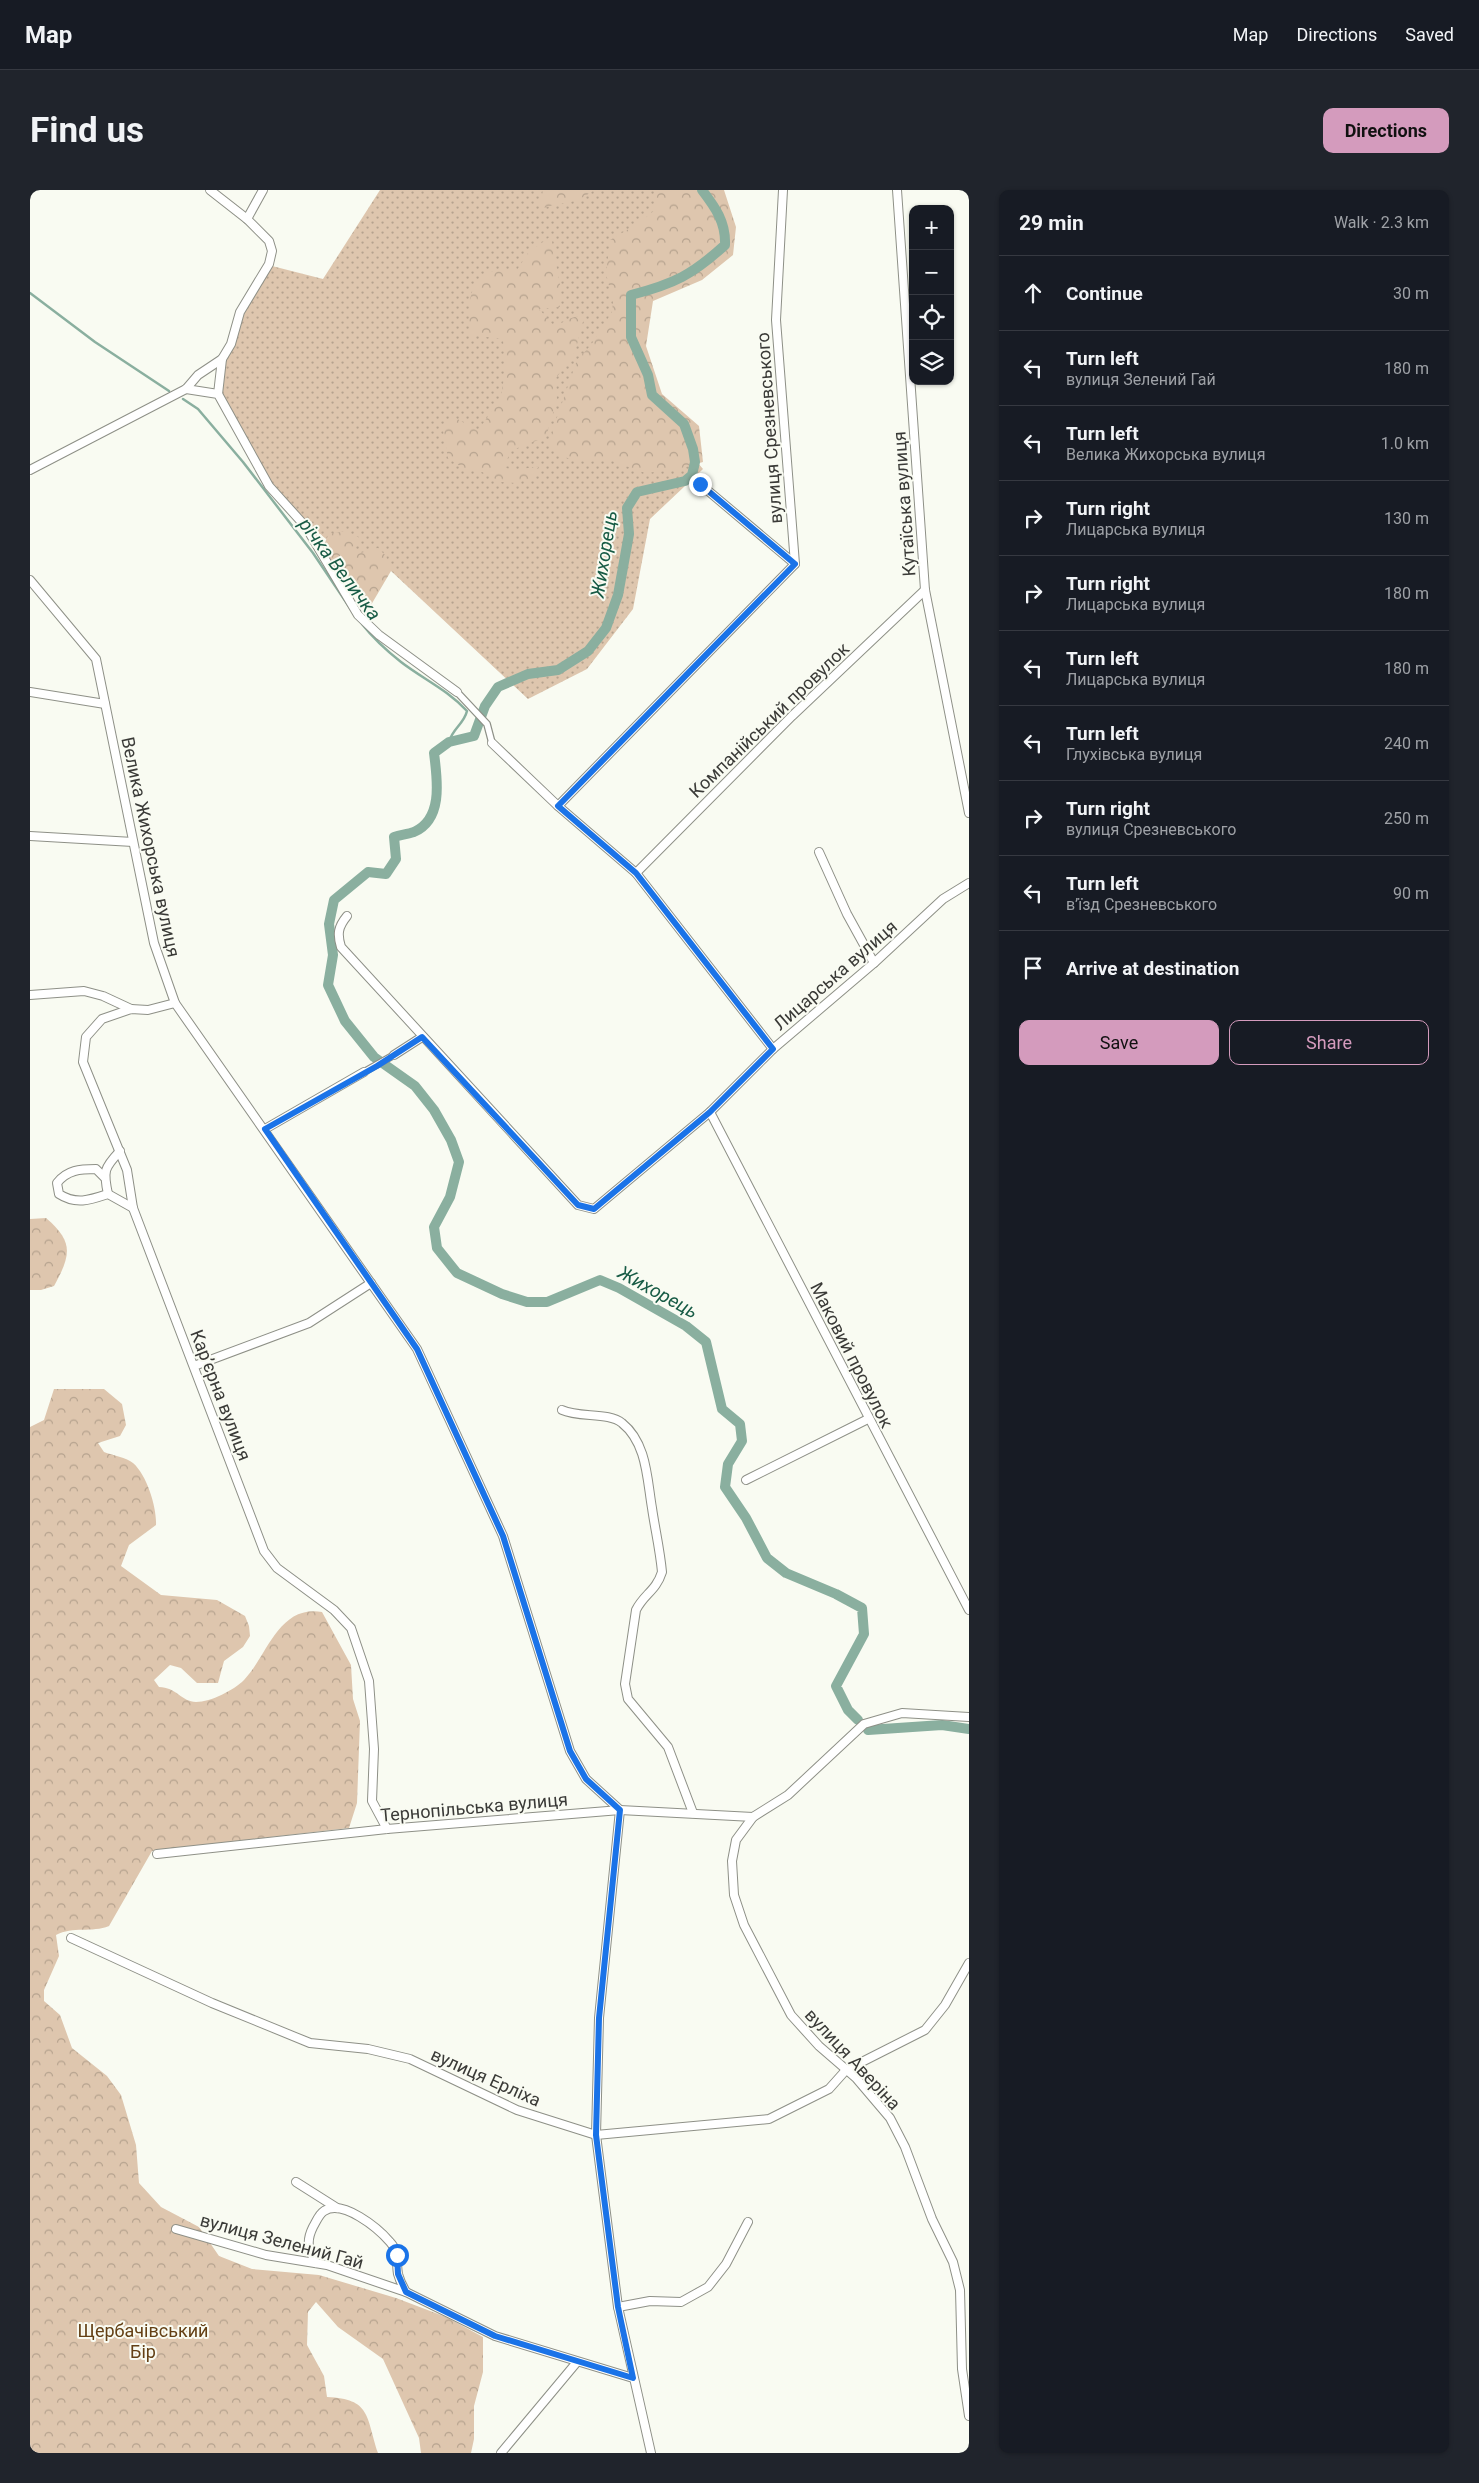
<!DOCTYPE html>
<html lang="en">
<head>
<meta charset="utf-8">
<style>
	:root { --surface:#171b24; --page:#20242c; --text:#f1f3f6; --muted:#9ea1a6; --line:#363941; --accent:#d49bbd }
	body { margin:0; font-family:Roboto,sans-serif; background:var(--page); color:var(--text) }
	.controls { position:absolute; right:15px; top:15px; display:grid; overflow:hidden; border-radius:10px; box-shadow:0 1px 4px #0004 }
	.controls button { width:45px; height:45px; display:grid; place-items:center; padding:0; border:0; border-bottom:1px solid var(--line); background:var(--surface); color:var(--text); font:25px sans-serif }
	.stop { position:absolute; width:15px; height:15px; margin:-11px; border:4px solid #1a73e8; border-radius:50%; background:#fff }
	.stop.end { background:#1a73e8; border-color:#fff; box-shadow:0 1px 5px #0008 }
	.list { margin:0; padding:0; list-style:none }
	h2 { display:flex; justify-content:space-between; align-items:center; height:65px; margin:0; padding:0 20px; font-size:21px }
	h2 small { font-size:16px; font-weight:400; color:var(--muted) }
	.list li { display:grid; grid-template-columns:32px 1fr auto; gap:15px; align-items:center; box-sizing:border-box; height:75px; padding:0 20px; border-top:1px solid var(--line) }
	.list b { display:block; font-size:19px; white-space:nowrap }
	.list p { margin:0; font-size:16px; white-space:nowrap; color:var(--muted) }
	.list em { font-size:16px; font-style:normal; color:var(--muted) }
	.actions { display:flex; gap:10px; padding:15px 20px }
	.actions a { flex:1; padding:11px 0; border:1px solid var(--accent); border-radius:10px; text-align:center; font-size:18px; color:var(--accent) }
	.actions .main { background:var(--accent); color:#111 }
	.icon { flex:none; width:28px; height:28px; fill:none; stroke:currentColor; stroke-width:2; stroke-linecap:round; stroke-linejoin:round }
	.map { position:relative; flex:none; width:939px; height:2263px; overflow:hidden; border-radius:10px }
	header { display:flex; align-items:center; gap:30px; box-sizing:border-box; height:70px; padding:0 25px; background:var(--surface); border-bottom:1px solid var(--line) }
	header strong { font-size:24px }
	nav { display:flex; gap:28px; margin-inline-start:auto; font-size:18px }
	.intro { display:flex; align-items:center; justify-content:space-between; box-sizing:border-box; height:120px; padding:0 30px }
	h1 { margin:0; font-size:35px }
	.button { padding:12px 22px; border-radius:10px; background:var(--accent); color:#111; font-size:18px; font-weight:700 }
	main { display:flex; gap:30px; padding:0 30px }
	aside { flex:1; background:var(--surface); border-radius:10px; box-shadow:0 1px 4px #0004 }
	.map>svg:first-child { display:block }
</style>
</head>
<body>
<header>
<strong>Map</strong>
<nav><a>Map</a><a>Directions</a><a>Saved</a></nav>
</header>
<div class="intro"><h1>Find us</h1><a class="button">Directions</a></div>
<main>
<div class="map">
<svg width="939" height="2263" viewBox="0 0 939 2263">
	<defs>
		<pattern id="grass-dots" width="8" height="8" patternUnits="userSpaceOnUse" patternTransform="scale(1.25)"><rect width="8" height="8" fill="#dec6ae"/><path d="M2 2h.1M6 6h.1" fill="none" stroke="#b5a28e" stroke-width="1.8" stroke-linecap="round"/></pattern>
		<pattern id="forest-crowns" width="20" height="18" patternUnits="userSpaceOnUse" patternTransform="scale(1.25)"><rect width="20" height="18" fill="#dec6ae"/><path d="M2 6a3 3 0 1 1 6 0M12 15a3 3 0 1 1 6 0" fill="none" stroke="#b5a28e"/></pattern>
	</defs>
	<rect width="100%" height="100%" fill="#f9fbf2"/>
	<path fill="url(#grass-dots)" d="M350,0H635L581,170L673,279L620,329L603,419L557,479L498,509L361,381L312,362L274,331L239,296L191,209L192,169L205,139L242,76L293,89Z"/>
	<g fill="url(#forest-crowns)">
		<path d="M513,0H564C542,17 531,10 509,20Z"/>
		<path d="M624,0H694L706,37L703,65L672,90L623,111L616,156L632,204L669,236L673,272L645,280L615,283L577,269L557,272L528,266L518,253L547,170L561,155L582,122L583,111L576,84L580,50L609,33L626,19Z"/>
		<path d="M521,46L530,95V117L509,119L525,137L538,129L555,124L545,162L526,188L527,210L516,247L480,261L475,277L482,281L509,276L501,288L486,293L471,292L452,282L436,280L418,268L413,240L424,227L448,241L471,207L475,181L473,149L440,145C439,120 435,91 463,81C470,79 480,80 487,80L498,63Z"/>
		<path d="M315,341L330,348L325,359L327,364L348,358L356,366L361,381L341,415L331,417L320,391L310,389L292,358L299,344Z"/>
		<path d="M16,1028C44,1052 41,1065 24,1096L11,1100H0V1029Z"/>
		<path d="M24,1199H74L92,1214L96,1235L90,1246L68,1253L74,1262C82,1265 97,1268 103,1273C117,1285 127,1318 126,1335L99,1355L91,1376L131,1405L187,1410L215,1426L219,1436L220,1446L213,1457L194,1471L188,1493H167L151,1478L140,1475L124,1490L129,1497C146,1497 152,1512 166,1512C181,1512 204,1500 214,1490C238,1465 248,1415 292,1422L321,1475L323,1509L330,1531L327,1613L319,1638L122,1661L79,1736C62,1743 43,1736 26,1745L29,1766L14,1800V1811L30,1825L42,1858L77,1886L91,1905L106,1955L109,1993L131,2017L169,2037L189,2066L222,2079L289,2085L366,2108L416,2127L453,2147V2182L444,2216V2249L441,2263H391L389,2248L353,2169L308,2137L286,2112L278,2122L277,2155L294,2186L297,2207C341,2209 336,2226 348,2263H0V1237L14,1230Z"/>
	</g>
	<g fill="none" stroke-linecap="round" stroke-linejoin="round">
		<g stroke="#8aaf9f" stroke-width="2.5">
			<path d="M0,103L65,152L139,201"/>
			<path d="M153,209L168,219L213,272L283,363L320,418"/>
			<path d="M332,434C343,448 357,461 371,472C393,489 418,500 437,521C434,534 422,539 419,552"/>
		</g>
		<g stroke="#8aaf9f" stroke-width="10">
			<path d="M672,0C685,17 696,32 695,55C662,85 644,94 601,105V147L618,185L622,205L654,234L663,259L665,272L662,285L655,291L607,302L597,318L599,344L588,405L576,438L558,461L528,480L498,484L468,497L455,516L444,546L419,552L404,563C407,588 414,629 384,642C378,644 371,645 364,647L366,669L356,684L338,682L304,710L299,734L303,765L298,795L315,831L344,867L385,896L404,920L421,950L429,972L420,1007L404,1037L407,1058L427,1083L472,1104L497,1112H517L570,1090L589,1098L656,1136L676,1152L692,1219L710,1234L712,1251L698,1274L695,1297L716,1328L737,1368L756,1383L806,1404L832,1418L834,1444L806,1496L818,1520L828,1530"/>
			<path d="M838,1540L912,1535L939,1539"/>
		</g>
		<g stroke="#8e9087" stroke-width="8">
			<g id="pedestrian">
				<path d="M427,502L457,534L462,553"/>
				<path d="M334,882L364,865"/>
			</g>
		</g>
		<g stroke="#8e9087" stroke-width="10">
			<g id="minor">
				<path d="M867,0L895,400L939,623"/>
				<path d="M217,29L233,0"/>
				<path d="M156,199L188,204L239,296L276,337L328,425L349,445L427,502"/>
				<path d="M188,204L192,169"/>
				<path d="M0,280L156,199L168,185L192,169L201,154L210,122L239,74L242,61L239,51L217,29L180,0"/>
				<path d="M670,294L765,374"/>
				<path d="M0,390L66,469L124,753L145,813L387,1159L473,1346L540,1561L556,1589L590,1620L569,1828L566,1945L588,2117L621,2263"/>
				<path d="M0,502L75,514"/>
				<path d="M462,553L528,616L606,683L743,859"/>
				<path d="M528,616L765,374L746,130L753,0"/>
				<path d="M0,646L103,652"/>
				<path d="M789,662L817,724L844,773"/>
				<path d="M606,683L762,526L895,400"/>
				<path d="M317,726C308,737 307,744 311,757L548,1015L564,1019L680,922L743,859L844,773L913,709L939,693"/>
				<path d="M0,805L54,801L73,806L101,819"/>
				<path d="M145,813L118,820L101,819L72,829L56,847L53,872L97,980L103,1018L234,1361L247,1378L304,1420L321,1438L339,1491L344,1559L342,1611L357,1639"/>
				<path d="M364,865L392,847"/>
				<path d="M680,922L939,1420"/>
				<path d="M235,939L334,882"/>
				<path d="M74,987L66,979C50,979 37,980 27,993L29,1004C46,1015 60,1010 78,1004L103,1018"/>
				<path d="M78,1004C73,981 74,978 90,961"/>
				<path d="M164,1176L279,1133L341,1093"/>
				<path d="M532,1220C549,1228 579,1222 592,1233C617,1253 617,1289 622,1318C625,1339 630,1360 632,1382C626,1401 614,1404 606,1420L595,1494L598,1509L638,1557L663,1623"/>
				<path d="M716,1290L838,1229"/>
				<path d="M723,1627L706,1650L702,1671L704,1705L714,1735L761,1825L789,1856L826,1888L860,1928L875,1957L902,2029L923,2072L930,2100L932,2179L939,2226"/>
				<path d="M127,1664L357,1639L590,1620L723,1627L758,1605L834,1534L872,1523L939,1527"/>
				<path d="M41,1748L182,1813L280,1853L338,1859L380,1869L487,1920L566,1945L739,1929L799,1899L816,1880L895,1840L915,1815L939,1773"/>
				<path d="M266,1992L307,2018"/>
				<path d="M146,2039L236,2065L297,2075L376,2102L465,2146L603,2188"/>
				<path d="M286,2073C278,2059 276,2051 283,2037C286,2032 289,2024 294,2021C313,2009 348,2038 360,2052C369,2061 366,2073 368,2084C370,2091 373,2097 376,2102"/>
				<path d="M588,2117L620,2111L651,2112L678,2097L696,2074L718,2032"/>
				<path d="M471,2263L547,2172"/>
			</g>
		</g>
		<use href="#pedestrian" stroke="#fff" stroke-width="5.5"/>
		<use href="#minor" stroke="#fff" stroke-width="8"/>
	</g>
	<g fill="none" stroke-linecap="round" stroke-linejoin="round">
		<path stroke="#1a73e8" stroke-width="6" d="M367,2065L368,2084L376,2102L465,2146L603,2188L588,2117L566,1945L569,1828L590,1620L556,1589L540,1561L473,1346L387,1159L235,939L347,876L392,847L548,1015L564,1019L680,922L743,859L606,683L528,616L765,374L670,294"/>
	</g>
	<g text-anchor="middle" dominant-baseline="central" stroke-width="4" stroke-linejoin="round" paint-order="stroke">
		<g font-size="18" fill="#3a3a37" stroke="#f9fbf2">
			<text transform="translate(739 238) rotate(-94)">вулиця Срезневського</text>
			<text transform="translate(874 314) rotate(-94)">Кутаїська вулиця</text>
			<text transform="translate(739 530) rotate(-44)">Компанійський провулок</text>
			<text transform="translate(121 657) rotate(78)">Велика Жихорська вулиця</text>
			<text transform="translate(805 785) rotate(-41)">Лицарська вулиця</text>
			<text transform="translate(822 1165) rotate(63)">Маковий провулок</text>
			<text transform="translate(191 1205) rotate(69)">Кар’єрна вулиця</text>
			<text transform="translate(444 1617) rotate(-5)">Тернопільська вулиця</text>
			<text transform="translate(823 1869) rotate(47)">вулиця Аверіна</text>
			<text transform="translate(456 1887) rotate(24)">вулиця Ерліха</text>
			<text transform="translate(252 2051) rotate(15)">вулиця Зелений Гай</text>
		</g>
		<g font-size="18" fill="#644015" stroke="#f9fbf2">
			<text x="113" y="2140">Щербачівський<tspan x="113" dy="21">Бір</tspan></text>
		</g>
		<g font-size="19" font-style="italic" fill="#175b45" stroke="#f9fbf2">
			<text transform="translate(574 364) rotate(-81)">Жихорець</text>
			<text transform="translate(310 379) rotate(53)">річка Величка</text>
			<text transform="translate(628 1102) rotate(29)">Жихорець</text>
		</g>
	</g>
</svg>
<div class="controls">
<button>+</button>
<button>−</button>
<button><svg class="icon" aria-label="locate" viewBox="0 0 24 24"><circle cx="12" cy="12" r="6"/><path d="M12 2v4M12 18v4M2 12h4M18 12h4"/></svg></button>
<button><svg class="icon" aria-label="layers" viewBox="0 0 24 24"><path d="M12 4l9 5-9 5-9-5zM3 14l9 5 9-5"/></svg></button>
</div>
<div class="stop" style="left:367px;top:2065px"></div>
<div class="stop end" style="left:670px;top:294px"></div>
</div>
<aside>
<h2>29 min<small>Walk · 2.3 km</small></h2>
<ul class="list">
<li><svg class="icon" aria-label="ahead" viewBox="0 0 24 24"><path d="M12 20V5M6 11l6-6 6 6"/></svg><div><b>Continue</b></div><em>30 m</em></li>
<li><svg class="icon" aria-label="left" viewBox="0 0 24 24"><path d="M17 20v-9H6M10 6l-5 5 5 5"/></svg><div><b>Turn left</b><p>вулиця Зелений Гай</p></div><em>180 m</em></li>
<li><svg class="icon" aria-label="left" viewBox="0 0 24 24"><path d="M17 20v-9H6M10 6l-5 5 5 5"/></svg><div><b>Turn left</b><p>Велика Жихорська вулиця</p></div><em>1.0 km</em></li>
<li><svg class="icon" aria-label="right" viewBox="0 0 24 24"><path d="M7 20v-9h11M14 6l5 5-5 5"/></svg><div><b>Turn right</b><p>Лицарська вулиця</p></div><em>130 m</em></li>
<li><svg class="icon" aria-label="right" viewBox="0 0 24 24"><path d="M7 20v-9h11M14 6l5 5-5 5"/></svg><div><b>Turn right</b><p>Лицарська вулиця</p></div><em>180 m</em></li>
<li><svg class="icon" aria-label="left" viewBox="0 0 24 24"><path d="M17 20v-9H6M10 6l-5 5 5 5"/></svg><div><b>Turn left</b><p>Лицарська вулиця</p></div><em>180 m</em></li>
<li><svg class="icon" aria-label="left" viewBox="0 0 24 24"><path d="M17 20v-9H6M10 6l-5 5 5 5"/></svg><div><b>Turn left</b><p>Глухівська вулиця</p></div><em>240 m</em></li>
<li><svg class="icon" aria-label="right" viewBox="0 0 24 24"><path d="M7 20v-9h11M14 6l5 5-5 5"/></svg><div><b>Turn right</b><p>вулиця Срезневського</p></div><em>250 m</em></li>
<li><svg class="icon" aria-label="left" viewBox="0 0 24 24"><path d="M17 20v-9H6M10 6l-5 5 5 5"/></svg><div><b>Turn left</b><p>в’їзд Срезневського</p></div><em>90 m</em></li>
<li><svg class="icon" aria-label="arrive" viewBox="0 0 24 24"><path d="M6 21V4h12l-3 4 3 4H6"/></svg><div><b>Arrive at destination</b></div></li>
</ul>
<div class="actions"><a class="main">Save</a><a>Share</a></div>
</aside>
</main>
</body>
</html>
